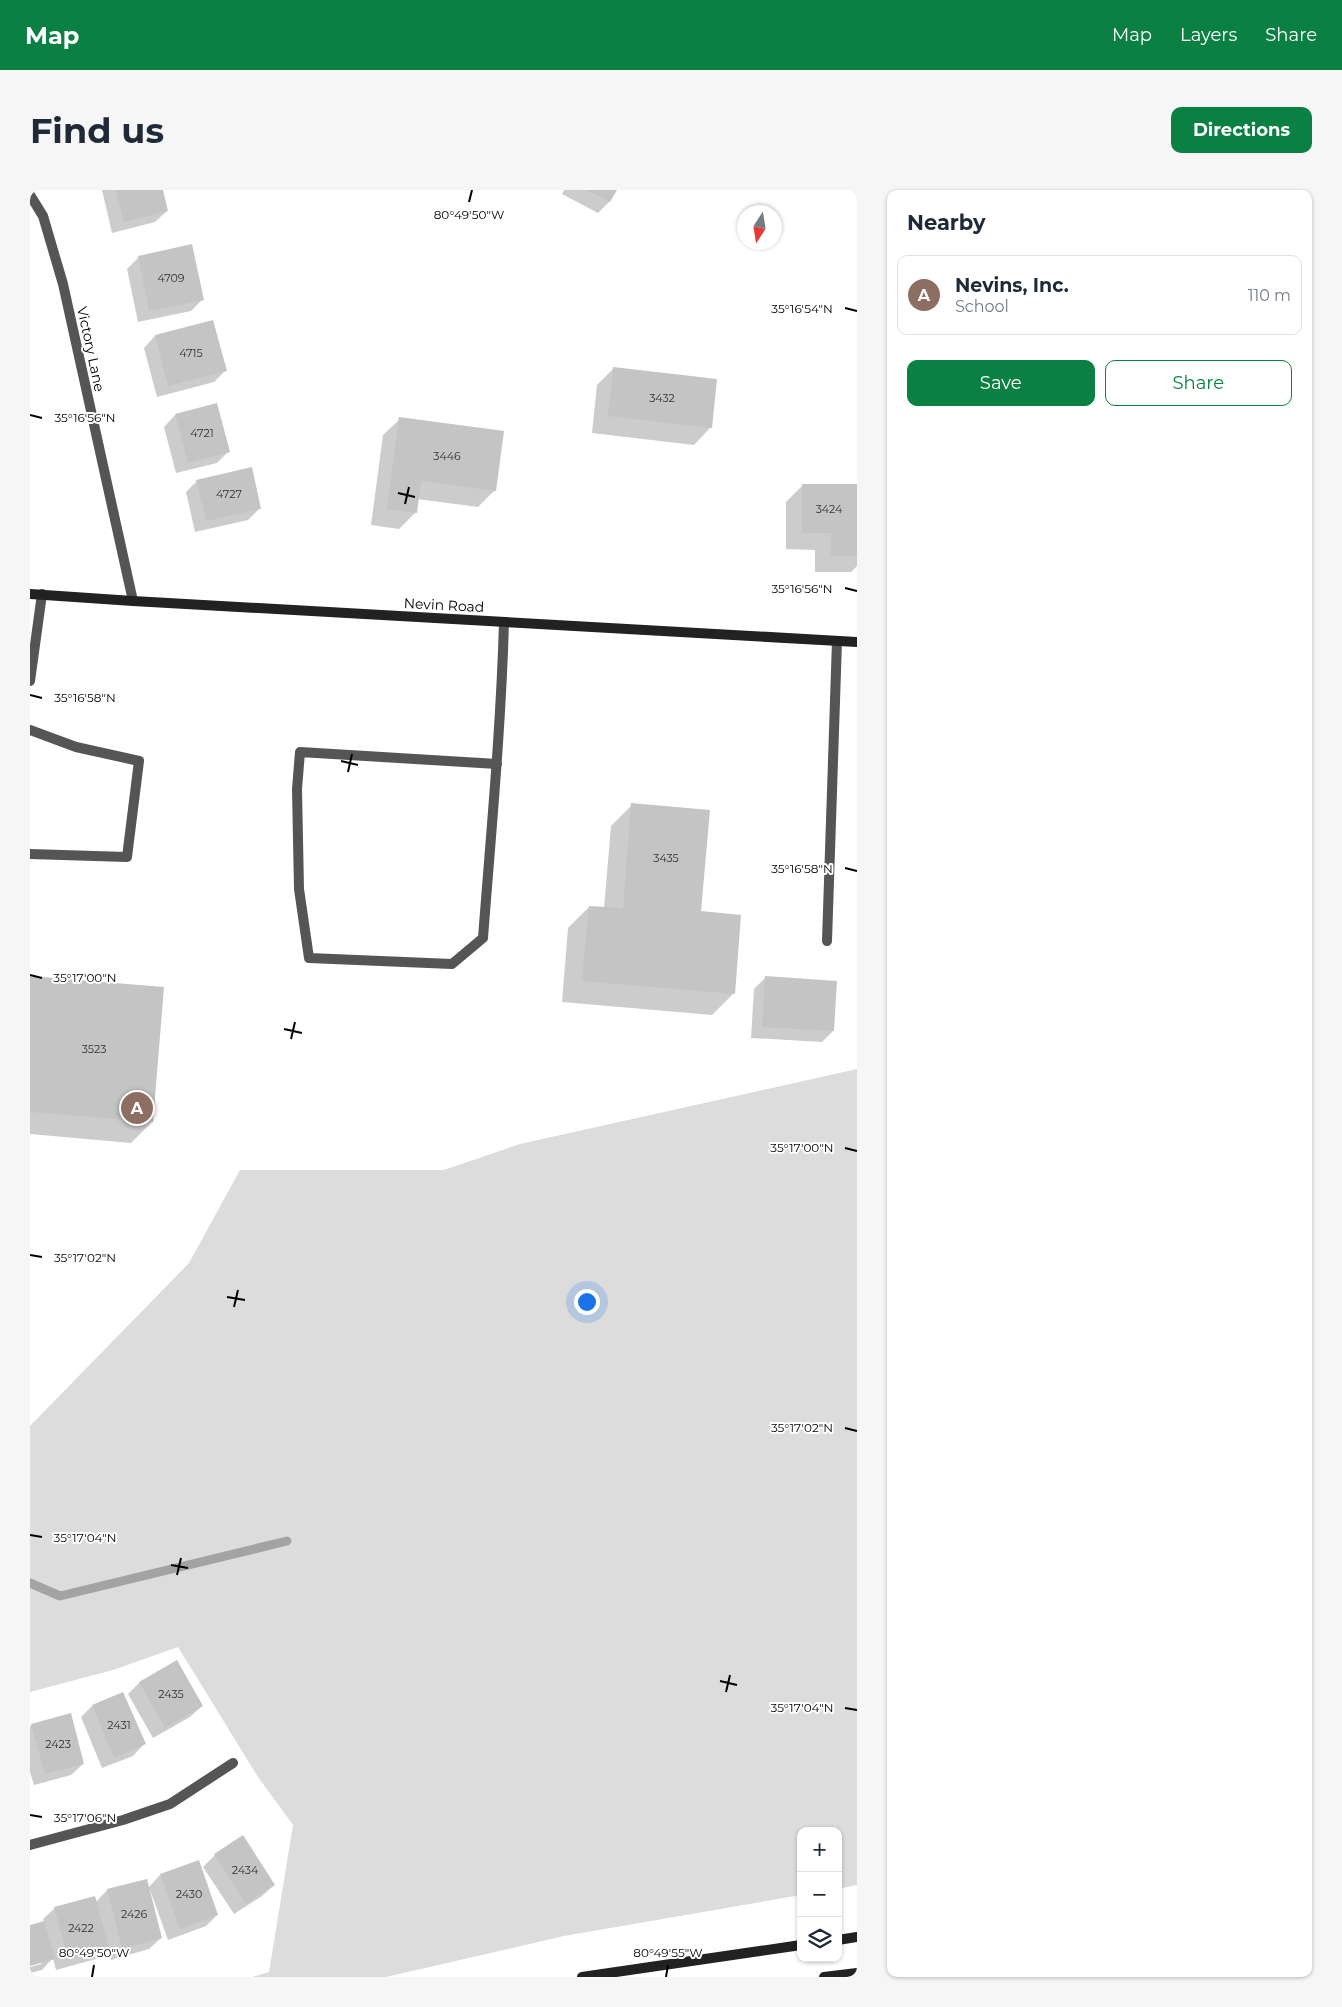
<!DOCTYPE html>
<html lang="en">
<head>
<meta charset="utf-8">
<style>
	:root { --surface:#fff; --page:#f6f6f7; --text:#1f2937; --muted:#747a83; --line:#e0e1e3; --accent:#0b8043 }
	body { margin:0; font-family:Montserrat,sans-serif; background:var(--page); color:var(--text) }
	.controls { position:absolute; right:15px; bottom:15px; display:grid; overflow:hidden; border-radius:10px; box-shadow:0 1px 4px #0004 }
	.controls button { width:45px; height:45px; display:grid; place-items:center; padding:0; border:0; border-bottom:1px solid var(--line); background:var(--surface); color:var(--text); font:25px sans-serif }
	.compass { position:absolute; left:707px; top:15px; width:45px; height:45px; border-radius:50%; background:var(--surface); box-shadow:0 1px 4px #0004; rotate:192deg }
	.you { position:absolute; left:556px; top:1111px; width:18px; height:18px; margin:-12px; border:4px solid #fff; border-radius:50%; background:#1a73e8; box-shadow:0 0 0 8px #1a73e833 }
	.badge { display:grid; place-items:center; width:32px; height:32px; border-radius:50%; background:var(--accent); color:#fff; font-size:16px; font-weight:700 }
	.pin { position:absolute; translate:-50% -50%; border:2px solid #fff; box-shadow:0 1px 5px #0006 }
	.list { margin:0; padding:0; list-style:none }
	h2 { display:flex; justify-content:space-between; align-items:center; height:65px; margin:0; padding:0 20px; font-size:21px }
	h2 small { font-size:16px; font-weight:400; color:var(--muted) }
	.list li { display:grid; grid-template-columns:32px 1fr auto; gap:15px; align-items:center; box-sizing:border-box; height:80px; margin:0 10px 10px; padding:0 10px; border:1px solid var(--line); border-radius:10px }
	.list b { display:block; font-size:19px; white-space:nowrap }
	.list p { margin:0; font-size:16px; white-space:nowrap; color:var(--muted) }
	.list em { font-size:16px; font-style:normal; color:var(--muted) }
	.actions { display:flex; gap:10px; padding:15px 20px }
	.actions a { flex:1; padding:11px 0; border:1px solid var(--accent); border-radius:10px; text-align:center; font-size:18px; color:var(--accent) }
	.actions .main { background:var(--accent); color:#fff }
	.icon { flex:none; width:28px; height:28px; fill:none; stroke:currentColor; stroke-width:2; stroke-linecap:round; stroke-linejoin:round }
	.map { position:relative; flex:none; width:827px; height:1787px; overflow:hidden; border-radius:10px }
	header { display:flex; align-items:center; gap:30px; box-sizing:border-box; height:70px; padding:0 25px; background:var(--accent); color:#fff }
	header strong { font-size:24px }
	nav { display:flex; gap:28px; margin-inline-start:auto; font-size:18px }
	.intro { display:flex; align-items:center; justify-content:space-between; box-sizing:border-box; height:120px; padding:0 30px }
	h1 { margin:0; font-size:35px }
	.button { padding:12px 22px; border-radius:10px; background:var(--accent); color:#fff; font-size:18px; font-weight:700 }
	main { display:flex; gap:30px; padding:0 30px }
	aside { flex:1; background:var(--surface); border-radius:10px; box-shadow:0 1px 4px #0004 }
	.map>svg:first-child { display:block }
</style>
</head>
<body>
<header>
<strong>Map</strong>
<nav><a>Map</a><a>Layers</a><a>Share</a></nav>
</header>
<div class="intro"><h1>Find us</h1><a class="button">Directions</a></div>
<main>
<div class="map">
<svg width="827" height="1787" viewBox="0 0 827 1787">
	<rect width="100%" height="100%" fill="#fff"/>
	<path fill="#dcdcdc" d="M827,879V1695L808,1699V1641H771V1705L534,1746L356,1787H222L239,1782L263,1635L228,1587L148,1457L83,1480L0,1502V1236L159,1073L210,980H414L490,954Z"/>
	<g fill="#0003">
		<path d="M72,0H132L137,21L125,32L82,43Z"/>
		<path d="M534,0H585L579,12L568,23L532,4Z"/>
		<path d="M109,67L173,109L161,121L108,132L97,79Z"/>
		<path d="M125,146L196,180L184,192L127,207L114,158Z"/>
		<path d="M584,178L686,190L680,238L664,255L562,243L567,195Z"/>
		<path d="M145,225L198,262L187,273L146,283L134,237Z"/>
		<path d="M370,229L465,300L448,317L387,309L386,322L369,339L341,335L353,245Z"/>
		<path d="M167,291L230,318L218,330L165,342L156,302Z"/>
		<path d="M827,295V376L821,382H785V360L756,359V312L772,296Z"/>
		<path d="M602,615L670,723L703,804L682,825L532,812L538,738L559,717L574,718L581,636Z"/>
		<path d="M0,787L122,932L101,953L0,944Z"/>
		<path d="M735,788L803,841L792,852L721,848L724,799Z"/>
		<path d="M147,1472L172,1516L160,1527L123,1548L98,1504L109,1493Z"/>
		<path d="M62,1516L114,1554L103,1566L72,1578L51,1527Z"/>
		<path d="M2,1535L53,1574L41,1585L4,1595L0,1582V1536Z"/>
		<path d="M185,1665L244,1695L232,1706L204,1724L173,1677Z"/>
		<path d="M130,1685L187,1725L176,1736L138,1750L120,1700L119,1701L131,1748L119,1759L81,1770L78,1758L66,1769L26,1780L23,1768L12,1780L0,1783V1777L11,1774V1771L0,1774V1736L14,1732L13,1729L25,1718L66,1712L77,1700L116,1690L118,1698Z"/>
	</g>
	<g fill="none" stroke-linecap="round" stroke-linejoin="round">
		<path stroke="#a3a3a3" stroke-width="9" d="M0,1393L30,1406L257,1351"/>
	</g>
	<g fill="#c4c4c4">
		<path d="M86,0H133L138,21L94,32Z"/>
		<path d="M557,0H587L580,12Z"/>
		<path d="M162,54L174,110L119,121L108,66Z"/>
		<path d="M183,130L197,181L138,196L125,145Z"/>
		<path d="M583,177L687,189L682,238L578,226Z"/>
		<path d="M187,213L200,262L158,273L145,224Z"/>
		<path d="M369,227L474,241L466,301L391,291L387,323L357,319Z"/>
		<path d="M222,277L231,319L176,331L166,290Z"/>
		<path d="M772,294H827V366H801V343H772Z"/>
		<path d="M601,613L680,620L671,721L711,725L705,804L552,791L559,716L593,718Z"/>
		<path d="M0,786L134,797L123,932L0,922Z"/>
		<path d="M735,786L807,791L804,841L732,837Z"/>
		<path d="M147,1470L173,1516L135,1538L109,1492Z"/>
		<path d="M93,1502L116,1554L84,1568L62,1515Z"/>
		<path d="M41,1523L54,1574L15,1584L1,1534Z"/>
		<path d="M213,1645L245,1695L216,1714L184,1664Z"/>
		<path d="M169,1670L188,1725L150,1739L130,1684Z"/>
		<path d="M117,1689L132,1748L92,1759L77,1699Z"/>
		<path d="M65,1706L79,1758L38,1769L24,1717Z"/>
		<path d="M14,1731L25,1769L0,1776V1735Z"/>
	</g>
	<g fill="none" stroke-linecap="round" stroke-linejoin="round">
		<g stroke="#555" stroke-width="10">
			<path d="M0,491L12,404"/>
			<path d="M0,540L46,557L109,571L97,667L0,664"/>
			<path d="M467,574L270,562L267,599L269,699L279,768L422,774L453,748C461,643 471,538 474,432"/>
			<path d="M797,751L807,451"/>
		</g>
		<g stroke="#555" stroke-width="10">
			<path d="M0,5L13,26L33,94L103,411"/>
			<path d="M0,1655L93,1630L140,1614L203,1573"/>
		</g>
		<g stroke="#222" stroke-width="10">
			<path d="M0,404L103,411L827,452"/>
			<path d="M808,1750L827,1747"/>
			<path d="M552,1787L771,1755"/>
			<path d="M794,1787L827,1783"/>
		</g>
	</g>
	<path fill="none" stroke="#000" stroke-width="2" d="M439,12L442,0M815,118L827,121M0,225L12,228M368,303L385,307M375,314L379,297M815,398L827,401M0,505L12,508M311,571L328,575M318,582L322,564M815,678L827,681M0,785L12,788M254,839L272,843M261,849L265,832M815,958L827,961M0,1065L12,1067M197,1107L215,1110M204,1117L208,1100M815,1238L827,1241M0,1345L12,1347M141,1375L158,1378M147,1385L151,1368M690,1491L707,1495M696,1502L700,1485M815,1518L827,1520M0,1625L12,1627M62,1787L64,1775M636,1787L638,1775"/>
	<g text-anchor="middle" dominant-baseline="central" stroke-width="4" stroke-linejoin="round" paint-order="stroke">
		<g font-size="11" fill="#313131">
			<text x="141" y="88">4709</text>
			<text x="161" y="163">4715</text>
			<text x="632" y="208">3432</text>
			<text x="172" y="243">4721</text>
			<text x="417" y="266">3446</text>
			<text x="199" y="304">4727</text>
			<text x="799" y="319">3424</text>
			<text x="636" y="668">3435</text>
			<text x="64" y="859">3523</text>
			<text x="141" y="1504">2435</text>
			<text x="89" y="1535">2431</text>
			<text x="28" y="1554">2423</text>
			<text x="215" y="1680">2434</text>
			<text x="159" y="1704">2430</text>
			<text x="104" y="1724">2426</text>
			<text x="51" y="1738">2422</text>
		</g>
		<g font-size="14" fill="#000" stroke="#fff">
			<text transform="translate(61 159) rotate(78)">Victory Lane</text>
			<text transform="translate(414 415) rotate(3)">Nevin Road</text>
		</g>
	</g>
	<g font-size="12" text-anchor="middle" fill="#000" stroke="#fff" stroke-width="4" stroke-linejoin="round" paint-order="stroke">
		<text x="439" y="29">80°49'50"W</text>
		<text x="772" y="123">35°16'54"N</text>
		<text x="55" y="232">35°16'56"N</text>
		<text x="772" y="403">35°16'56"N</text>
		<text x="55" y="512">35°16'58"N</text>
		<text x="772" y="683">35°16'58"N</text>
		<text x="55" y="792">35°17'00"N</text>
		<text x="772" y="962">35°17'00"N</text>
		<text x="55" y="1072">35°17'02"N</text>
		<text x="772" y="1242">35°17'02"N</text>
		<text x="55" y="1352">35°17'04"N</text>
		<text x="772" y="1522">35°17'04"N</text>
		<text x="55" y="1632">35°17'06"N</text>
		<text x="64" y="1767">80°49'50"W</text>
		<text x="638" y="1767">80°49'55"W</text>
	</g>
</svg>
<div class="controls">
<button>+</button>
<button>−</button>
<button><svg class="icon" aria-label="layers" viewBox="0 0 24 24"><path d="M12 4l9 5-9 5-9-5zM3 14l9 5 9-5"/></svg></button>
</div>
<svg class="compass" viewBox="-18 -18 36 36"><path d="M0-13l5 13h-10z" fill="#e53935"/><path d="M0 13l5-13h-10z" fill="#747a83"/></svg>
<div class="you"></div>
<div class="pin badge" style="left:107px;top:918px;background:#8d6e63">A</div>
</div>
<aside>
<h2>Nearby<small></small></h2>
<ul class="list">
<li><span class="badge" style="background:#8d6e63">A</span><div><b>Nevins, Inc.</b><p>School</p></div><em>110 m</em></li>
</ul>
<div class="actions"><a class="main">Save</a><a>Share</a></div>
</aside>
</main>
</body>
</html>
